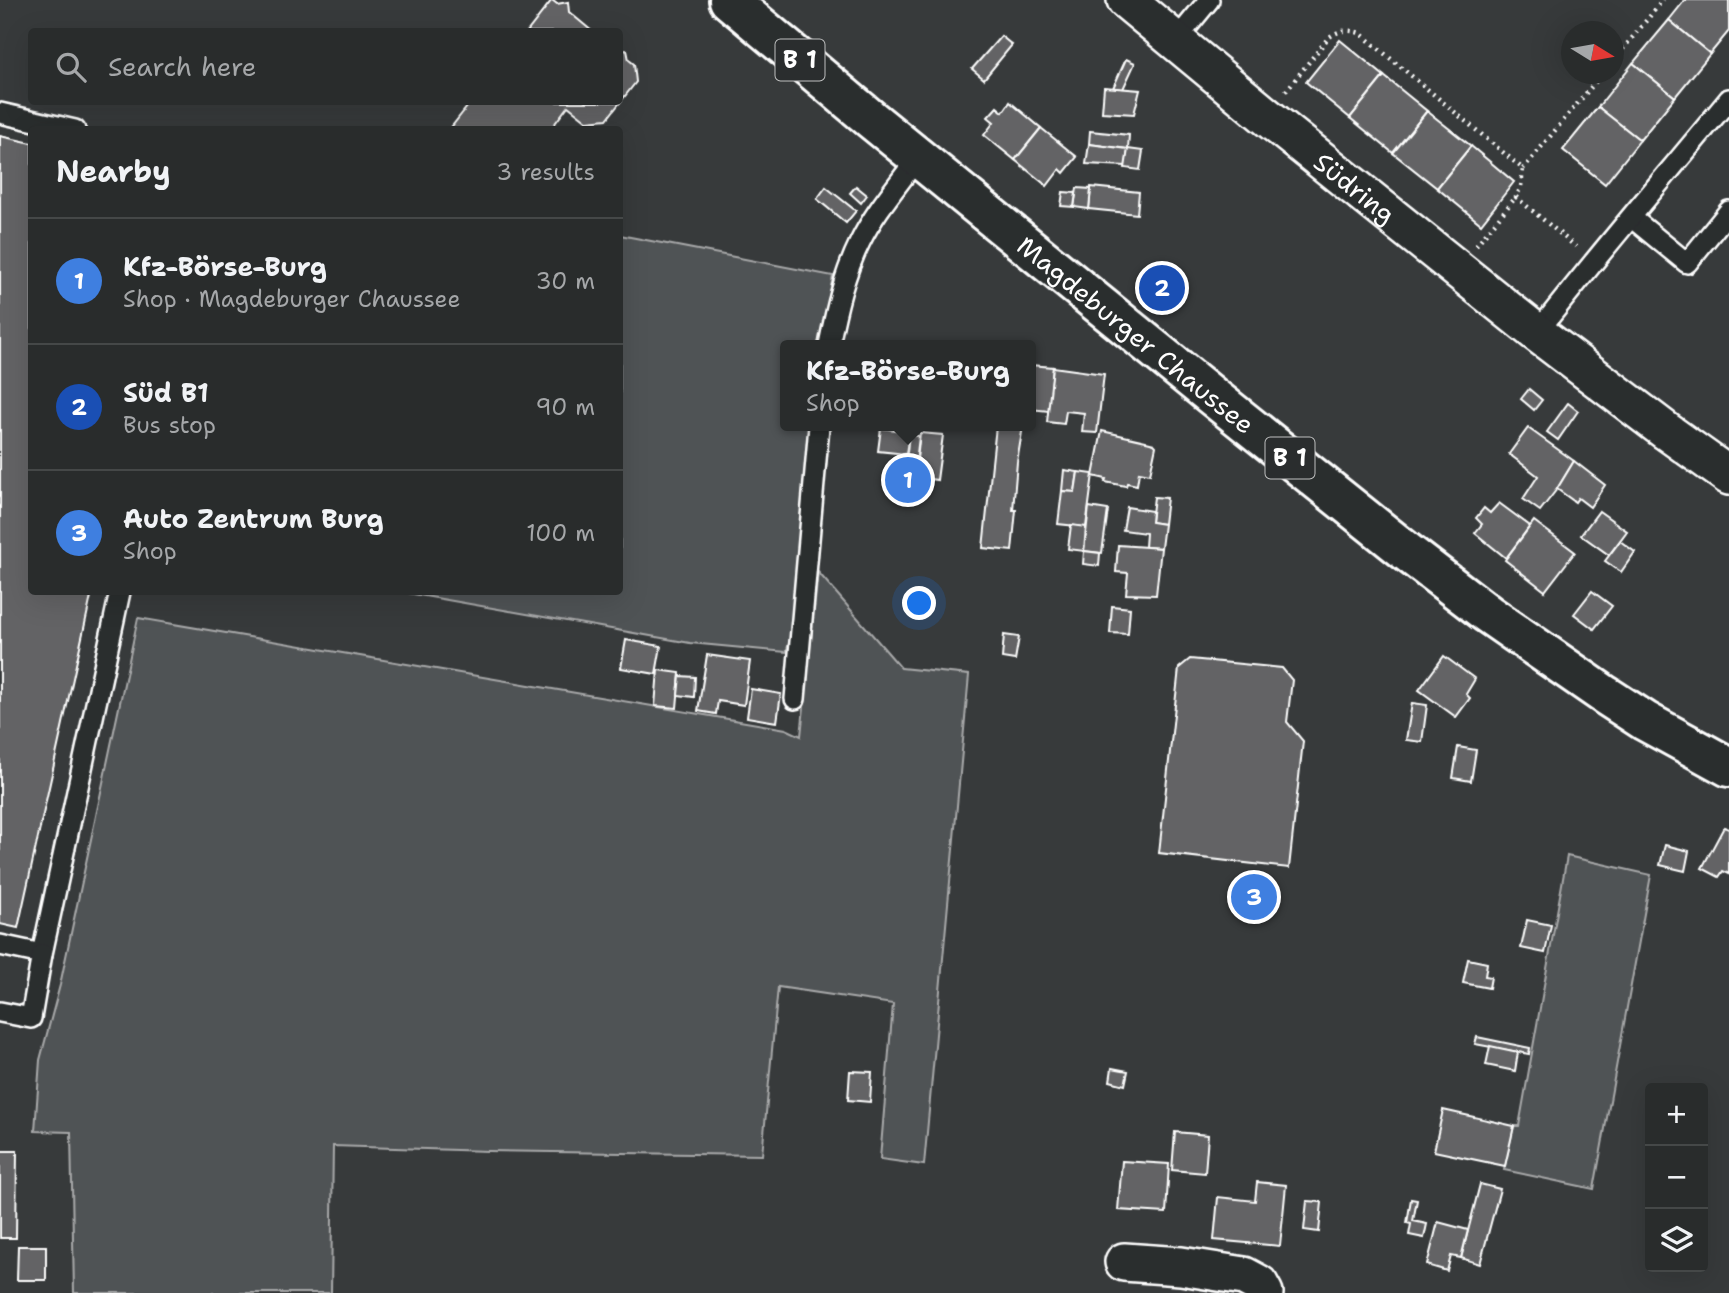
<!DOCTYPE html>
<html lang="en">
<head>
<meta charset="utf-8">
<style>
	:root { --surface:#292c2c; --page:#313434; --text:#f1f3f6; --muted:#a5a7a9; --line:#454848; --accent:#ea580c }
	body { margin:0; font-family:"Shantell Sans",sans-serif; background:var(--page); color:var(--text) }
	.controls { position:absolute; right:21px; bottom:21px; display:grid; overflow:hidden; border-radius:7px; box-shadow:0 7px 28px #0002 }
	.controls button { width:63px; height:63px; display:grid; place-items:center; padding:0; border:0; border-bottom:2px solid var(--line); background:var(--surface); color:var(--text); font:35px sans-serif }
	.compass { position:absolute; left:1561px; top:21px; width:63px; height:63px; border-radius:50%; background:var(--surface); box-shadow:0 7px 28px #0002; rotate:101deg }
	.you { position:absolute; left:920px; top:604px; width:24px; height:24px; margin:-18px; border:5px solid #fff; border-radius:50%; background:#1a73e8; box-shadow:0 0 0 10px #1a73e833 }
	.badge { display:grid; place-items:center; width:46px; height:46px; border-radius:50%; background:var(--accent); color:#fff; font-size:23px; font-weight:700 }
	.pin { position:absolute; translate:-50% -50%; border:4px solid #fff; box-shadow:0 2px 7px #0006 }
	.popup { position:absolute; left:780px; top:340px; width:256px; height:91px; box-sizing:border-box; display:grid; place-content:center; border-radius:7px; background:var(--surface); filter:drop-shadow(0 2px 5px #0005); font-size:23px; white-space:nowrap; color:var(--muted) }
	.popup b { font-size:26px; color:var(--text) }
	.popup::after { content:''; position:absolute; left:50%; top:100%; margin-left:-14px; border:14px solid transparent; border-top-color:var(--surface) }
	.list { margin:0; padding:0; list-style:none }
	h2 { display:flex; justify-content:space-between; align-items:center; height:91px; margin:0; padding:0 28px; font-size:30px }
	h2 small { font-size:23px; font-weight:400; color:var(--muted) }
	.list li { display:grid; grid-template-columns:46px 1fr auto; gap:21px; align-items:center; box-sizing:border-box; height:126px; padding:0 28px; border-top:2px solid var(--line) }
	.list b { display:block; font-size:26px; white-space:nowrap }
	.list p { margin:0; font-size:23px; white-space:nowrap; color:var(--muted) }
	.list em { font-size:23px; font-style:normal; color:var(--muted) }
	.icon { flex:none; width:38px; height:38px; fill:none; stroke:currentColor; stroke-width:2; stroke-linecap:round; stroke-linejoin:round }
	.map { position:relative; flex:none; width:1729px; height:1293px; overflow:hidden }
	.search { position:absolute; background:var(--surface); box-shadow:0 7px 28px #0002; left:28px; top:28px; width:595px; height:77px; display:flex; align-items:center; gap:18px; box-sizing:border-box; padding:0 24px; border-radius:7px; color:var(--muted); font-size:26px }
	.panel { position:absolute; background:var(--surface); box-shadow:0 7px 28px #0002; left:28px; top:126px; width:595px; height:469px; border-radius:7px }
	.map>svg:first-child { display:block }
</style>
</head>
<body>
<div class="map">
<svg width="1729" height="1293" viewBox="0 0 1729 1293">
	<rect width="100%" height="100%" fill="#373a3b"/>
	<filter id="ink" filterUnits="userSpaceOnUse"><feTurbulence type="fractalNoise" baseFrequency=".0143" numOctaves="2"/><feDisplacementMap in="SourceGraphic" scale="14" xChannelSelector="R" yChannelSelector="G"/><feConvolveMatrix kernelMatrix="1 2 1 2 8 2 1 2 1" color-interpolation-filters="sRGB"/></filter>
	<g filter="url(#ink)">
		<g fill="#505354" stroke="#a8a9aa" stroke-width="2">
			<path d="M620,235L833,276L820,345H786V426H810L793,631L786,652L690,643L402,592H620Z"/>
			<path d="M818,572L901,668L969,675L924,1165L880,1159L893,1004L778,987L762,1155L488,1151L333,1146L331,1293H74L71,1132L35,1131L40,1060L60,985L138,618L786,729L801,736Z"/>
			<path d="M1567,856L1651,875L1594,1189L1504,1170L1514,1126H1519Z"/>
		</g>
		<g fill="#636465" stroke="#fff" stroke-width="2">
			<path d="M552,0L557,4L568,2L569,12L593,32H527Z"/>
			<path d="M1685,0H1729V31L1710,54L1669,20Z"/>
			<path d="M1669,20L1710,54L1675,97L1633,63Z"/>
			<path d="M1001,36L1012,45L984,79L972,69Z"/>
			<path d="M1340,40L1384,76L1350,118L1306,82Z"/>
			<path d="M627,50L629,60L634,64L636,82L607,119L587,121L568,106L550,130H449L471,102H620V51Z"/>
			<path d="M1126,59L1135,63L1123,89L1113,88Z"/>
			<path d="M1633,63L1675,97L1640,140L1598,107Z"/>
			<path d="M1384,76L1427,111L1393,153L1350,118Z"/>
			<path d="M1104,87L1140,90L1134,114L1102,112Z"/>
			<path d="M1010,102L1041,128L1015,160L984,135L994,122L988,117L997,107L1003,112Z"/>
			<path d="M1598,107L1640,140L1605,184L1563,150Z"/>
			<path d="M1427,111L1471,146L1437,188L1393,153Z"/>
			<path d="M1041,128L1077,157L1064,173L1060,169L1047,186L1015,160Z"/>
			<path d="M1090,131L1129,135L1128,149L1089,144Z"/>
			<path d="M0,136L32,143V592H92L18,928L0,924Z"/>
			<path d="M1089,144L1128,149L1126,166L1086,164Z"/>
			<path d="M1471,146L1514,182L1481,224L1437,188Z"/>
			<path d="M1128,149L1143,151L1140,170L1125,168Z"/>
			<path d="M856,186L867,195L861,203L850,193Z"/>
			<path d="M826,187L856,211L846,223L817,199Z"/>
			<path d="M1091,187L1139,192L1137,214L1089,209Z"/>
			<path d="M1077,188L1091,189L1089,209L1074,207Z"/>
			<path d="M1063,192L1076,193L1074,207L1061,206Z"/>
			<path d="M1030,365L1053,367L1049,411L1030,409Z"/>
			<path d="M1053,367L1104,374L1097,433L1082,432L1084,413L1066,411L1064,424L1047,422Z"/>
			<path d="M1529,389L1542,400L1534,410L1521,399Z"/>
			<path d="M1568,403L1578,411L1558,440L1547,432Z"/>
			<path d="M996,426H1023L1017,462L1013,510H1016L1012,551L983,548Z"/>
			<path d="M881,428L909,432L906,454L878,451Z"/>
			<path d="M1528,428L1574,461L1557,489L1540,511L1523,499L1538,476L1509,454Z"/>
			<path d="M1102,431L1146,441V442L1154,444L1156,446L1150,474L1139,472L1137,485L1127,483L1126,486L1105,482L1106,479L1093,476Z"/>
			<path d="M920,433L943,435L937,480L915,477Z"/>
			<path d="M909,435L919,436L916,463L906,461Z"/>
			<path d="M1574,461L1605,485L1590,507L1578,498L1575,502L1557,489Z"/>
			<path d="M1064,470L1078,472L1075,492L1062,491Z"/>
			<path d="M1078,472L1093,474L1086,527L1058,524L1062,491L1075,492Z"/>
			<path d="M1154,497L1167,498L1164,524L1151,522Z"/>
			<path d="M1499,503L1530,526L1506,558L1475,533L1482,524L1476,518L1484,508L1490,513Z"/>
			<path d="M1089,507L1108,510L1102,553L1084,551Z"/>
			<path d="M1127,507L1152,511L1151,522L1164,524L1161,548L1145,547L1146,533L1123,530Z"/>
			<path d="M1599,511L1627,531L1609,555L1581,535Z"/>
			<path d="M1534,521L1575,552L1545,591L1505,560Z"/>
			<path d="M1071,525L1086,527L1084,551L1068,549Z"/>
			<path d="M1620,541L1635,552L1621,572L1605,561Z"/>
			<path d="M1118,545L1161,548L1156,595L1126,594L1128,573L1116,572Z"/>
			<path d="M1084,551L1100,553L1099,566L1083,564Z"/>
			<path d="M1592,591L1612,606L1594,629L1574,614Z"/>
			<path d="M1112,606L1130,608L1128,634L1110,633Z"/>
			<path d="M1004,635L1019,637L1015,660L1002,658Z"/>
			<path d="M626,640L661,646L656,674L621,668Z"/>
			<path d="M707,655L750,661L744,705L718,701L716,714L698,711Z"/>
			<path d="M1444,656L1475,679L1466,694L1470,698L1456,717L1419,690Z"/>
			<path d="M1190,659L1282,668L1292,680L1287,722L1303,741L1289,868L1159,853L1179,668Z"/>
			<path d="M658,670L680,673L677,708L655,706Z"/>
			<path d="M680,676L695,677L694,697L678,695Z"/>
			<path d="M751,689L781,694L777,722L747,717Z"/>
			<path d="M1412,703L1427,705L1422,742L1406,740Z"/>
			<path d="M1458,747L1476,750L1471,781L1453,778Z"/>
			<path d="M1724,827L1729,829V874L1723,871L1719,877L1702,868Z"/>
			<path d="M1665,845L1689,851L1685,871L1660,865Z"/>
			<path d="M1527,920L1551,925L1545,953L1521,948Z"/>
			<path d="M1468,959L1487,963L1485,976L1491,977L1489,988L1463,983Z"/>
			<path d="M1477,1037L1530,1048L1529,1054L1475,1044Z"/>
			<path d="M1490,1046L1518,1052L1515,1071L1486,1065Z"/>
			<path d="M1112,1068L1128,1071L1125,1085L1110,1081Z"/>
			<path d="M850,1071L872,1072L870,1102L848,1100Z"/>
			<path d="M1443,1110L1514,1126L1505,1166L1434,1151Z"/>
			<path d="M1175,1132L1208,1135L1205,1173L1172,1170Z"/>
			<path d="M0,1151H17L16,1238H0Z"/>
			<path d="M1122,1161L1169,1164L1166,1213L1118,1210Z"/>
			<path d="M1257,1182L1286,1185L1280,1246L1214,1240L1218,1197L1255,1201Z"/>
			<path d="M1480,1184L1500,1189L1480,1264L1461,1258Z"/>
			<path d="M1411,1199L1417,1200L1413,1221L1427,1224L1424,1238L1409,1235L1411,1224L1407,1223Z"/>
			<path d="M1307,1201L1322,1202L1319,1232L1304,1230Z"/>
			<path d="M1438,1222L1468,1230L1461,1258L1451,1256L1447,1271L1427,1265Z"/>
			<path d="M18,1246H46V1280H17Z"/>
		</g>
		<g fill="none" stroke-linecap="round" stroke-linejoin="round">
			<g stroke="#fff" stroke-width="24">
				<g id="lane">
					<path d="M1176,40L1209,0"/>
					<path d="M0,113L75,130"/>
					<path d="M1632,218L1687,263L1729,211"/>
					<path d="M1537,333C1599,253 1665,177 1729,99"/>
					<path d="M829,345C836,310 844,274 860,242C875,211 898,185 918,157"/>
					<path d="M795,699L819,426"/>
					<path d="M0,945L42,954L120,592"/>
					<path d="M0,1012L31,1018L42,954"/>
				</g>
			</g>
			<g stroke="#fff" stroke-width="42">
				<g id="street">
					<path id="s1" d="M1126,0L1266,116L1537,333L1666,431L1729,476"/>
					<path d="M1124,1262L1181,1266L1244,1276L1259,1284L1264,1293"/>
				</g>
			</g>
			<g stroke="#fff" stroke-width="44">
				<g id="primary">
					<path id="s2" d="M729,0L872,120L1212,396L1407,552L1488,614L1605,695L1645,721L1729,767"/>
				</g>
			</g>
			<g stroke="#fff" stroke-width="4.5" stroke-dasharray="2 5" stroke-linecap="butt">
				<path d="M1614,60L1663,0"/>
				<path d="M1286,91L1328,38C1339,30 1347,29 1360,33L1523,169L1521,187L1516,197L1576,247"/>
				<path d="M1523,169L1602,74"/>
				<path d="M1476,245L1516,197"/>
			</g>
			<use href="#lane" stroke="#2a2d2e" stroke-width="19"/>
			<use href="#street" stroke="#2a2d2e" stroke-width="37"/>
			<use href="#primary" stroke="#2a2d2e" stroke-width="38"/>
		</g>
	</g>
	<g text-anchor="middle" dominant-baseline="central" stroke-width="6" stroke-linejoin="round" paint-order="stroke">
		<g fill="#2a2d2e" stroke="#bfc0c0" stroke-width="2">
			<rect x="775.5" y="39.5" width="49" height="41" rx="5"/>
			<rect x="1265.5" y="437.5" width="49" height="41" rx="5"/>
		</g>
		<g font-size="24" font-weight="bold" fill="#fff">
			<text x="800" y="60">B 1</text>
			<text x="1290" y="458">B 1</text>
		</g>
		<g font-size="26" fill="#fff" stroke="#2a2d2e">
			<text stroke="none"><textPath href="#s1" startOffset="296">Südring</textPath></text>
			<text stroke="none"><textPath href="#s2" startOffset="527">Magdeburger Chaussee</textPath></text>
		</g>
	</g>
</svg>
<div class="controls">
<button>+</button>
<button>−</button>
<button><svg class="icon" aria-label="layers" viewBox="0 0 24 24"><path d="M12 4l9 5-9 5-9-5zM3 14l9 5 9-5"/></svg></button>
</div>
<svg class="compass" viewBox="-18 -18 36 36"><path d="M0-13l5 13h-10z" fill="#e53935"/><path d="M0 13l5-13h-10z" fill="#a5a7a9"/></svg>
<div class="you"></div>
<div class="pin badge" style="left:908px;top:480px;background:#3f7fe0">1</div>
<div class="popup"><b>Kfz-Börse-Burg</b>Shop</div>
<div class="pin badge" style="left:1162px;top:288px;background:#1a4fb4">2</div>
<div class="pin badge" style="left:1254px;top:897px;background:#3f7fe0">3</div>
<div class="search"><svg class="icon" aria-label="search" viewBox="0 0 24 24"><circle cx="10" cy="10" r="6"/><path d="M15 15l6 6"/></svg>Search here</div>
<section class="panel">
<h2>Nearby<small>3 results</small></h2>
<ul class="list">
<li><span class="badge" style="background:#3f7fe0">1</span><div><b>Kfz-Börse-Burg</b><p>Shop · Magdeburger Chaussee</p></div><em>30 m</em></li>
<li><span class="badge" style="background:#1a4fb4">2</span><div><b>Süd B1</b><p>Bus stop</p></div><em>90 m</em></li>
<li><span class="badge" style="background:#3f7fe0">3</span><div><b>Auto Zentrum Burg</b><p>Shop</p></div><em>100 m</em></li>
</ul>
</section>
</div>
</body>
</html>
